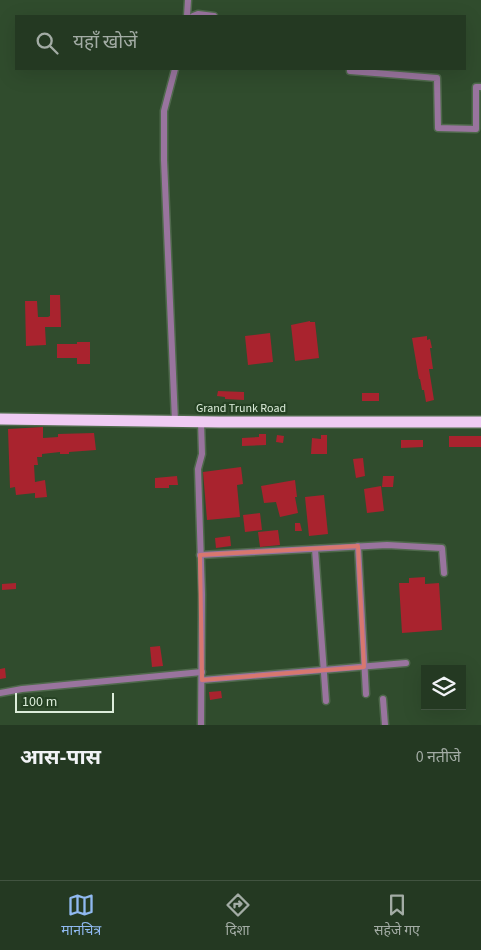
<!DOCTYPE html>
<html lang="hi">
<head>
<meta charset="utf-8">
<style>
	:root { --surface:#243922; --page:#2c402a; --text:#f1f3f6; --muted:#a3aca5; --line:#415340; --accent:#90b9f0 }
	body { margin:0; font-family:"Source Sans 3","Noto Sans Devanagari",sans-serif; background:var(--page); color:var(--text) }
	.controls { position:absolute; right:15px; bottom:15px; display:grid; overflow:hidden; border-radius:0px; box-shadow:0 5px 20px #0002 }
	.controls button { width:45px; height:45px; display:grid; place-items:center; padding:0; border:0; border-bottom:1px solid var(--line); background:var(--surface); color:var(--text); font:25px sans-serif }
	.scale { position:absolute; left:15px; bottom:12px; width:99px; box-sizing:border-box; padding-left:5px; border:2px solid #dcedda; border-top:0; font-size:14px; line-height:18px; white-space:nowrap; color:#dcedda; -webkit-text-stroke:4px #254123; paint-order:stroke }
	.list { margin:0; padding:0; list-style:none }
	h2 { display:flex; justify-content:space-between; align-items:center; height:65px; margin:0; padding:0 20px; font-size:21px }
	h2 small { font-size:16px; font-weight:400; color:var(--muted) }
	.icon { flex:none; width:28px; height:28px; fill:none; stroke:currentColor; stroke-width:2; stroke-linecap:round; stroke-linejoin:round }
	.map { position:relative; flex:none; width:481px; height:725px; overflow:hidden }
	.search { position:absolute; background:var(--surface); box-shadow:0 5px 20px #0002; left:15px; right:15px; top:15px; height:55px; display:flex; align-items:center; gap:12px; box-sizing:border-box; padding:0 18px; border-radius:0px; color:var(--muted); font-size:19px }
	.sheet { height:155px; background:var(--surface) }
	nav { display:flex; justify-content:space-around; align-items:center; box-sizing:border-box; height:70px; border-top:1px solid var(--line); background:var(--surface); font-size:14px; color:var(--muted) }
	nav a { display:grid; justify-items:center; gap:2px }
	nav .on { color:var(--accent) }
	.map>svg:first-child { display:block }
</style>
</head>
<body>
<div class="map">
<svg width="481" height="725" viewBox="0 0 481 725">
	<rect width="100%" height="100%" fill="#304c2d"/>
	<g fill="#a9232e">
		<path d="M50,295H60L61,327H45L46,345L26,346L25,301H37L38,317H48L50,316Z"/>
		<path d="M310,321V322H315L319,358L295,361L291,325Z"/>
		<path d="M270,333L273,362L248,365L245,336Z"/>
		<path d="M427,336V340L430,339L432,348H430L433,369H429L434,400L426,402L424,390H422L420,379H419L412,338Z"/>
		<path d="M77,342H90V364H77V358H57V344H77Z"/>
		<path d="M218,391L244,392V400L225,399V397L217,396Z"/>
		<rect x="362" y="393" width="17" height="8"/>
		<path d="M43,427V438L58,437V434L94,433L96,450L69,452V454H60V452L42,454V457H37L38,465H34L35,482L45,480L47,497L35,498V493L16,495L15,487L10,488L8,429Z"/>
		<path d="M259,434H266V445L242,446V438L259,437Z"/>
		<path d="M277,435L284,436L283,443L276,442Z"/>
		<path d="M321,435H327V454H311L312,438L321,439Z"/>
		<rect x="449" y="436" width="32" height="11"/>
		<path d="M401,440H423V447L401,448Z"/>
		<path d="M363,458L365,476L356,478L353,459Z"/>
		<path d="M241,467L243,484L237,485L240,517L207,520L203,472Z"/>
		<path d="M177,476L178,485H169V488H155V478Z"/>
		<path d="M383,476H394L393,487H382Z"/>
		<path d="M295,480L297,497H295L298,513L280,517L276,502L264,503L261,486Z"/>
		<path d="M381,486L384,511L367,513L364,489Z"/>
		<path d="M324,495L328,534L309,536L305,497Z"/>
		<path d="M260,513L262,530L245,532L243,515Z"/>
		<path d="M295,523H300L302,531H295Z"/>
		<path d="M278,530L280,545L260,547L258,532Z"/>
		<path d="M230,536L231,546L216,548L215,538Z"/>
		<path d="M425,577V584L439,583L442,630L402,633L399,583H409V578Z"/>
		<path d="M16,583V589L2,590V584Z"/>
		<path d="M160,646L163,666L152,667L150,647Z"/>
		<path d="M5,668L6,678L0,679V669Z"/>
		<path d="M221,691L222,698L210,700L209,692Z"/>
	</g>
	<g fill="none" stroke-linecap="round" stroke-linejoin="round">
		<g stroke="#4f694c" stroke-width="9">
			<g id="street">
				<path d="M187,16L188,0"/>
				<path d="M193,16L198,14L214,16"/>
				<path d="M350,69V71L437,78L438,128L476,129V87H481"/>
				<path d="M175,421L164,160V111L175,69"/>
				<path d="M201,422L202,454L198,469L202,594L201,725"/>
				<path d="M358,546L366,694"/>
				<path d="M315,549L326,701"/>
				<path d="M200,555L387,545L442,548L444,573"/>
				<path d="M202,680L406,663"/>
				<path d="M0,693L22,689L202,672"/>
				<path d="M383,699L385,725"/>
			</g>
		</g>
		<g stroke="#4f694c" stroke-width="14">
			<path id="highway" d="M0,419L219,422H481"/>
		</g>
		<use href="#street" stroke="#99749e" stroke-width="6"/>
		<use href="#highway" stroke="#efcbf3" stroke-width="11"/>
	</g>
	<path fill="none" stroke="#d8776f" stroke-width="4" stroke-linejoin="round" d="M358,546L364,667L202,680L200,555Z"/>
	<g text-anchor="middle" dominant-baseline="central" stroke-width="4.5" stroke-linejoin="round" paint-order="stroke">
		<g font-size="12" fill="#dcedda" stroke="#254123">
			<text x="241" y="408">Grand Trunk Road</text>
		</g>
	</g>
</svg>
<div class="controls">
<button><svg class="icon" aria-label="layers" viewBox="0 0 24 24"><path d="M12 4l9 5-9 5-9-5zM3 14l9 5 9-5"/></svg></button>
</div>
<div class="scale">100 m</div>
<div class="search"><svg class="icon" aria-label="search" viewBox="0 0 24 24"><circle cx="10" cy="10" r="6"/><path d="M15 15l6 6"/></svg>यहाँ खोजें</div>
</div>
<section class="sheet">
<h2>आस-पास<small>0 नतीजे</small></h2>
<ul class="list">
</ul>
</section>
<nav>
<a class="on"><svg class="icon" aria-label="map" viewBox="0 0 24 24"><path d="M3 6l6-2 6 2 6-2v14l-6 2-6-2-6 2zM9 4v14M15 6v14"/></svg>मानचित्र</a>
<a><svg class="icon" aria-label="directions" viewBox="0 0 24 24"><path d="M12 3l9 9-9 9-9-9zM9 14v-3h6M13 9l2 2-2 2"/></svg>दिशा</a>
<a><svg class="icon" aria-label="saved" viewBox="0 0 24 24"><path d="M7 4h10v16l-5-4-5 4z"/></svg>सहेजे गए</a>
</nav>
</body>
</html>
